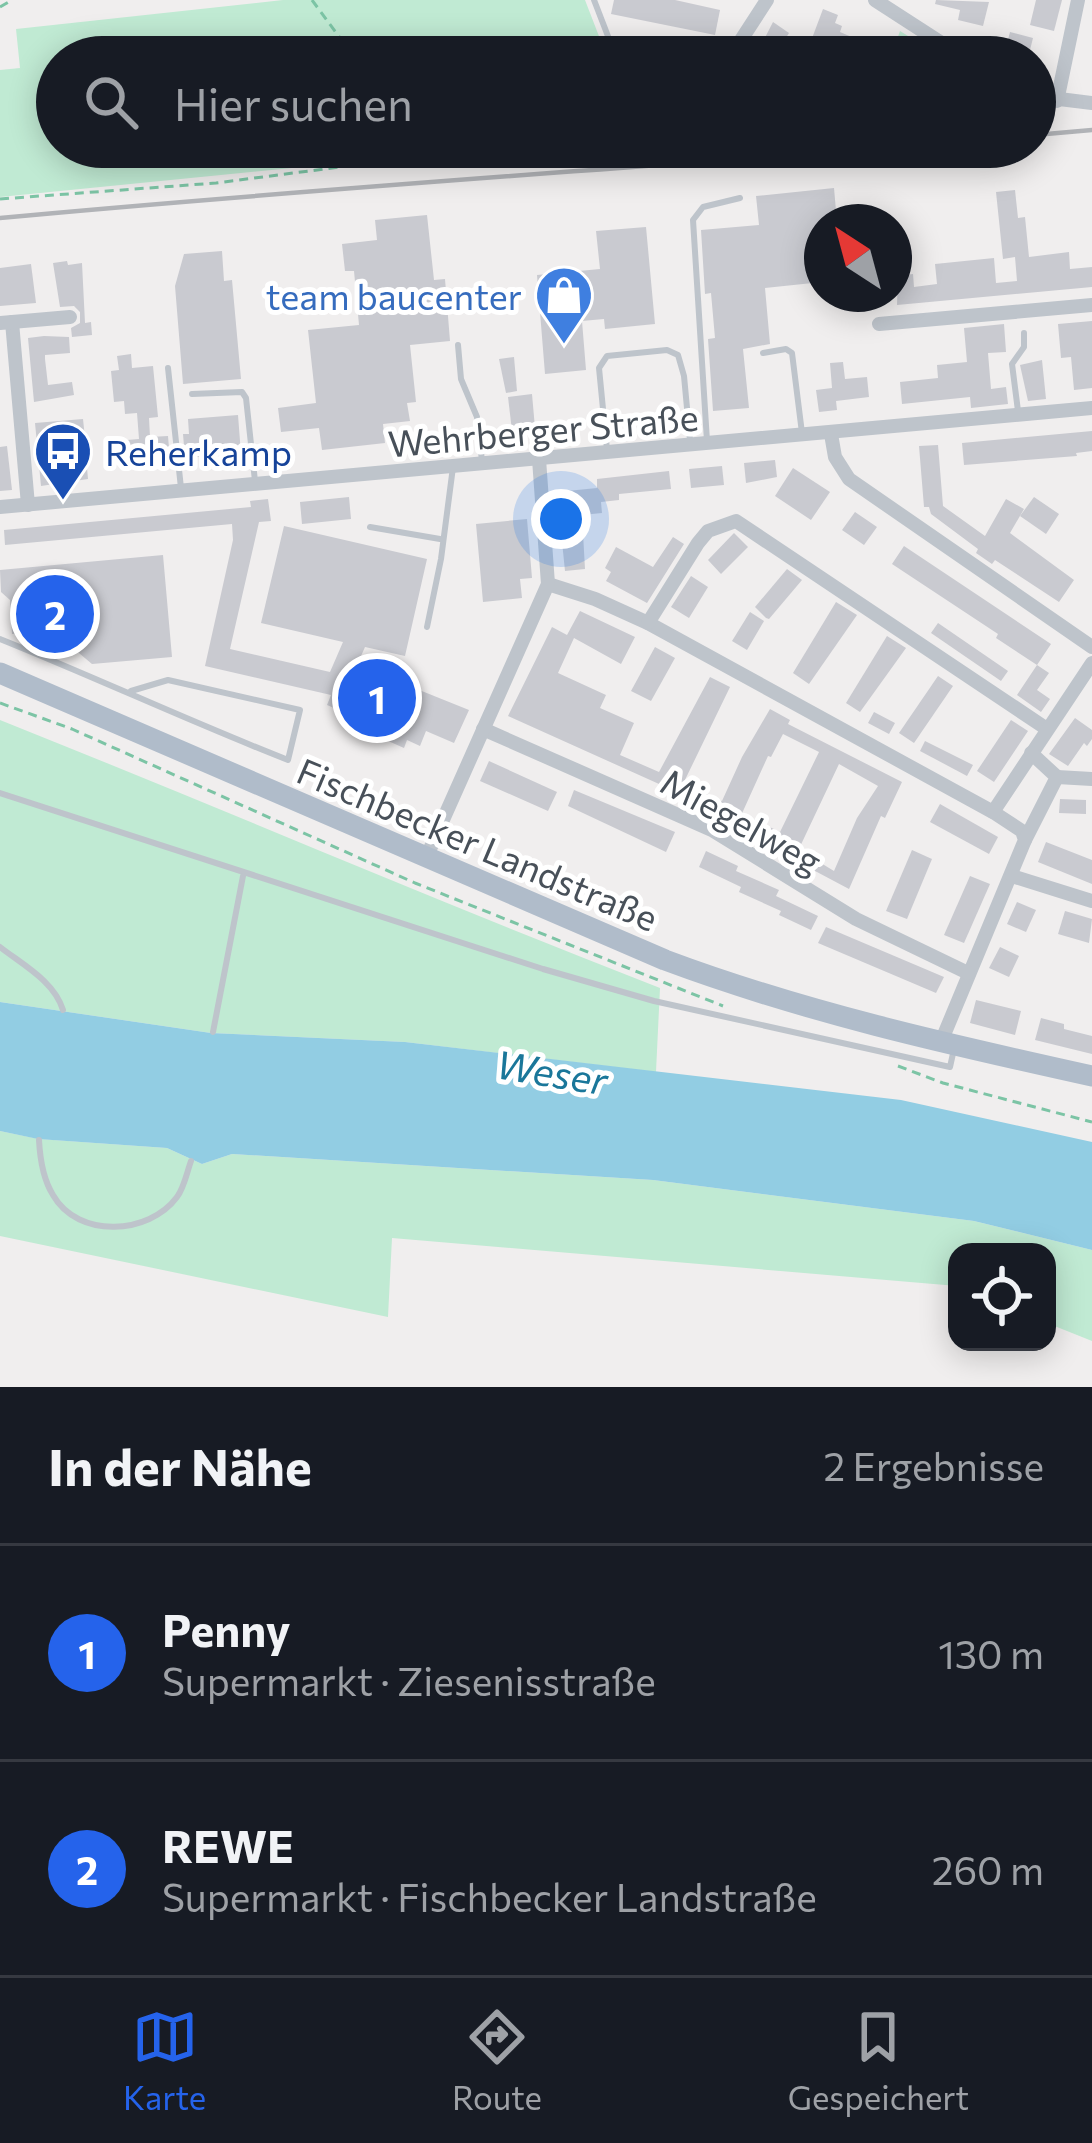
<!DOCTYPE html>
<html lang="de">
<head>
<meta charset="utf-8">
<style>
	:root { --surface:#171b24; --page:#20242c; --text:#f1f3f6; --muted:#9ea1a6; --line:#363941; --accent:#2563eb }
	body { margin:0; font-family:Commissioner,sans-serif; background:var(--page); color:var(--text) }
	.controls { position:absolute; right:36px; bottom:36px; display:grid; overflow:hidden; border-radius:24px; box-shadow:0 6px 30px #0003 }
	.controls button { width:108px; height:108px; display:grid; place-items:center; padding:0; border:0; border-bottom:3px solid var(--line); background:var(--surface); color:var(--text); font:60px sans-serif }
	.compass { position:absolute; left:804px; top:204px; width:108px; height:108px; border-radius:50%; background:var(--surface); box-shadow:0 6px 30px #0003; rotate:324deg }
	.you { position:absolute; left:561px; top:519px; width:42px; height:42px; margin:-30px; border:9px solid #fff; border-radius:50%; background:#1a73e8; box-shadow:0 0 0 18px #1a73e833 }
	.badge { display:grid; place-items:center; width:78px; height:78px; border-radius:50%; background:var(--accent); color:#fff; font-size:39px; font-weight:700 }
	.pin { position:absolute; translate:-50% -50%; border:6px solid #fff; box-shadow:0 3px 12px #0006 }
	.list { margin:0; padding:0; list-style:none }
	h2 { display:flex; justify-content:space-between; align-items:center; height:156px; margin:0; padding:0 48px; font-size:51px }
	h2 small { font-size:39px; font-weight:400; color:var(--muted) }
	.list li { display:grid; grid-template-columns:78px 1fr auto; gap:36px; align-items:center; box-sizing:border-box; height:216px; padding:0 48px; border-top:3px solid var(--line) }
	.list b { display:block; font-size:45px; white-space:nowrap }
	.list p { margin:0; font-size:39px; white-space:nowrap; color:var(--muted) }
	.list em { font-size:39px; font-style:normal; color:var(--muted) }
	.icon { flex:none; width:66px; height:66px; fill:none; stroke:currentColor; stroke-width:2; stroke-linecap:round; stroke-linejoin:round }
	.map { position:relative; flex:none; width:1092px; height:1387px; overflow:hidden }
	.search { position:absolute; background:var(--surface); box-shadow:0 6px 30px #0003; left:36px; right:36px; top:36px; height:132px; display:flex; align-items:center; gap:30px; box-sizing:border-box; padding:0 42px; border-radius:66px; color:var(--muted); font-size:45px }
	.sheet { height:588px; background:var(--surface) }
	nav { display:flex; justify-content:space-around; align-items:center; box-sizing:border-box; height:168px; border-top:3px solid var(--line); background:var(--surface); font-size:33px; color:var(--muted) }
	nav a { display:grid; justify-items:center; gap:6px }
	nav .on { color:var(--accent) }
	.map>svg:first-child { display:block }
</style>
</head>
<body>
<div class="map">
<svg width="1092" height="1387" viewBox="0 0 1092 1387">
	<rect width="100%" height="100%" fill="#f0eeee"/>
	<g fill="#c0ead3">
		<path d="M283,0H585L602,44L584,57H57V147H459L452,152L0,197V70L20,68L16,29Z"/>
		<path d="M900,31L942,57H891Z"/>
		<path d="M0,720C221,808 438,902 660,988L656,1072L405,1042L211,1033L0,1002Z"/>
		<path d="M0,1131L39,1139L167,1148L202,1164L232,1154L653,1180L974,1221L1092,1250V1341L1047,1323V1252H957V1286L392,1238L388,1317L0,1236Z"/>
	</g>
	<path fill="#92cde3" d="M0,1002L211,1033L405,1042L901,1100L1092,1142V1250L974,1221L653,1180L232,1154L202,1164L167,1148L38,1139L0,1131Z"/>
	<g fill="#c9cad0">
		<path d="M614,0H675L720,10L715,35L611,14Z"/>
		<path d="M936,0L989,2L983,26L958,20L960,10L935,4Z"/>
		<path d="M1036,0H1062L1054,31L1030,25Z"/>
		<path d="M823,9L838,15L835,23L842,26L840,32L854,38L847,57H805Z"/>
		<path d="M773,22L789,33L774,57H755Z"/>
		<path d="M1010,32L1033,38L1029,54L1017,51L1016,57L1004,55Z"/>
		<path d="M834,188L837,222H822V282L765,288L770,344L743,349L749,408L713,411L708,339L715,338L711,293L705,294L701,230L759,225L756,196Z"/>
		<path d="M1015,190L1018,218L1025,217L1029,257L1069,252L1070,269L1092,267V287L897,305L898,276L913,274L914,287L937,284L935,264L994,258L996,283L1017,281L1015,257L1003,259L996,192Z"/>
		<path d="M427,215L434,280L445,279L450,341L410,345L416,402L407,403L410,421L383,424L385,443L322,450L319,428L281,432L278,408L316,403L308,330L359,325L354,271H345L342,244L377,240L375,220Z"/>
		<path d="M646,227L655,324L605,329L604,319L582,321L586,370L545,374L537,275L600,269L596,231Z"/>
		<path d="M222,251L224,281L232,280L241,379L183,384L175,286L184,254Z"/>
		<path d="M67,261L68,265L82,263L85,323L91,322L92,335L72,337L71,328L80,323V312L74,306L60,307L53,263Z"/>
		<path d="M31,264L36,303L0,306V268Z"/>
		<path d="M1092,321V388L1074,390L1071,357L1061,358L1058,324Z"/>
		<path d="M1004,324L1006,352L988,353L991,389L1006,387L1008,404L971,408L970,397L902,404L900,382L938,378L937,365L967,362L964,328Z"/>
		<path d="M44,336L69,337L70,353L45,355V359L48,385L72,382L74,395L34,402L28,338Z"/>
		<path d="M131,354L132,368L153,366L158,417L149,418L150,437L168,436L170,460L117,464L115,441L139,439L137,413L125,414L124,401L114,402L111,371L119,370L117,356Z"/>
		<path d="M514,357L517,391L506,393L499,359Z"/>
		<path d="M1042,360L1046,399L1028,401L1020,365Z"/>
		<path d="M843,362L845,379L867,377L869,397L836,401L837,410L819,412L816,390L832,388L830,363Z"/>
		<path d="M532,394L535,428L512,431L508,397Z"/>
		<path d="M238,415L241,454L185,458L183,434H189L188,419Z"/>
		<path d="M83,419L85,438L53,441L55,462L56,470L87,468L88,479L41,486L35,423Z"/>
		<path d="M1092,431V451L1076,453L1077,456L964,465L962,443Z"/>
		<path d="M938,445L943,506L985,536L1006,499L1024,509L1010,533L1074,580L1059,602L995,560L992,564L976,553L978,549L931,514L929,507H924L919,446Z"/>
		<path d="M7,446L12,490L0,491V447Z"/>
		<path d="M775,460L777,477L746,483L744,463Z"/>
		<path d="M722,466L724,485L691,488L689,469Z"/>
		<path d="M793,468L830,492L811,520L775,496Z"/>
		<path d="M669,471L671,489L619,494V500L601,502L602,513L582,515L585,569L565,571L557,492L597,488V479Z"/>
		<path d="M349,497L351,519L302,524L300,502Z"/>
		<path d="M1034,497L1059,514L1046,534L1020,516Z"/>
		<path d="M268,499L271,521L259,522L230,649L330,672L343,642L261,623L284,526L427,559L405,656L365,647L357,665L469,710L454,743L426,731L420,746L407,740L404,748L350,724L353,716L327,705L331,695L205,666L233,540L232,524L5,545L4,530L251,507L250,501Z"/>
		<path d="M855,512L877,527L864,545L842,530Z"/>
		<path d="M527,519L532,578L520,579L522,598L483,602L476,524Z"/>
		<path d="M734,533L748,547L721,574L708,560Z"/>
		<path d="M673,537L684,544L647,603L606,581L611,572L605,568L616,547L653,567Z"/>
		<path d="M904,546L1051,644L1037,665L996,638L998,634L892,564Z"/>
		<path d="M163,555L172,657L92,664L73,648L54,650L32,632L12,634L10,600L1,592L0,570Z"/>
		<path d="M787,569L802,580L769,619L766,618L755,607Z"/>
		<path d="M691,576L708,587L689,618L671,607Z"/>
		<path d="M836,602L857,615L809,684L793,673Z"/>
		<path d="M580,611L635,637L621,664L574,638L558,673L606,695L600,708L634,723L620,755L659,772L710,677L730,687L683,784L722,801L742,757L770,709L790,720L788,724L902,782L885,818L881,816L849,889L800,863L806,854L834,871L857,818L878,786L839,764L797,853L745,827L749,817L780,832L819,752L783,734L771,757L768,756L739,820L508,716L552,627L567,635Z"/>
		<path d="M750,612L764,621L747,650L732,641Z"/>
		<path d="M938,623L1008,671L1001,681L931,633Z"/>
		<path d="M887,636L906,648L860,712L846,703Z"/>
		<path d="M655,647L675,658L651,701L631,691Z"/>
		<path d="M1037,665L1049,673L1037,690L1050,699L1041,712L1017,695Z"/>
		<path d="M938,676L953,686L914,743L899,733Z"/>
		<path d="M874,712L895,723L889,734L868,723Z"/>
		<path d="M1075,718L1092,730V739L1087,746L1084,743L1068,766L1049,754Z"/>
		<path d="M1011,720L1028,731L994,782L977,771Z"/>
		<path d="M925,741L973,765L967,776L920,751Z"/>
		<path d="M489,761L557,792L548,811L480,781Z"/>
		<path d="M574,790L675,832L666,852L568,806Z"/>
		<path d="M1060,799L1086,800V814L1059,813Z"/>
		<path d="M940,804L998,837L989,854L930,822Z"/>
		<path d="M1046,842L1092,860V884L1038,862Z"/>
		<path d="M912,850L932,859L907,919L886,911Z"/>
		<path d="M706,851L738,866L736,871L779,890L776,896L818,916L811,930L779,915L781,911L739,892L741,887L699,867Z"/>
		<path d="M970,876L990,884L964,943L944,935Z"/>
		<path d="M1017,902L1036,910L1026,932L1007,924Z"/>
		<path d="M1065,911L1092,919L1089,943L1058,934Z"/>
		<path d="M826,927L944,977L936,993L818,943Z"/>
		<path d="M1000,947L1019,956L1009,977L989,968Z"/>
		<path d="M976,1000L1021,1011L1015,1035L970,1023Z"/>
		<path d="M1041,1018L1064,1024V1029L1092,1036V1054L1035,1040Z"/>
	</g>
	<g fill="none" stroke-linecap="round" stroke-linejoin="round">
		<g stroke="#7cc4a5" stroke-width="3" stroke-dasharray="9 6" stroke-linecap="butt">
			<path d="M312,0L354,57"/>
			<path d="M0,7L12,0"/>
			<path d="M505,153L569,147"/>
			<path d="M0,199L216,183L371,163"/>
			<path d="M0,703L72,729L415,883L723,1006"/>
			<path d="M898,1066L943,1083L1092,1122"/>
		</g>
		<g stroke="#bec4cb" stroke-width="6">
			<path d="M594,0L616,57"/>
			<path d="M458,345L461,379L477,417L482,461"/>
			<path d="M763,353L786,349L792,353L802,433"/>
			<path d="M168,368L181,488"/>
			<path d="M192,394L242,392L246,398L255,481"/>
			<path d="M1018,411L1012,364L1024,347V333"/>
			<path d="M707,441L693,220L703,207L740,198"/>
			<path d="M607,450L599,368L607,356L667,350L678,355L684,376L690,440"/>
			<path d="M370,527L440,539"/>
			<path d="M427,627L441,559L453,467"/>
			<path d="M0,639C97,678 191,722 288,760L300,710L168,680L131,691"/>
			<path d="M0,793L543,969L654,1001L950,1067L954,1049"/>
			<path d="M0,947C23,965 54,981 63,1010"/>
			<path d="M213,1032L243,876"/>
			<path d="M39,1140C40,1159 43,1179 53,1195C78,1239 149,1235 177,1197C184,1188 187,1172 191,1161"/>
		</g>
		<g stroke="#bec4cb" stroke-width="14">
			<path d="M875,0L963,57"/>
			<path d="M730,57L767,0"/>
			<path d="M1035,96L1092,103"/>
			<path d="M1057,101L1078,0"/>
			<path d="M382,147L385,161L481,156L493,147"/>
			<path d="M12,322L28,505"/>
			<path d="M0,323L70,317"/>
			<path d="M879,324L1092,305"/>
			<path d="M831,434L835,457L849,479L1092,647"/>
			<path d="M0,507L1092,408"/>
			<path d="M548,584L595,599L648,623L993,812L1022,831L1025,840L941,1042"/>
			<path d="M648,623L698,543L708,531L736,521L1047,729"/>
			<path d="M483,729L712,830L856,919L968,973"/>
			<path d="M1057,777L1092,779"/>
			<path d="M993,812L1092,663"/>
			<path d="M1025,840L1057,777L1031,753"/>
			<path d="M426,858L548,584L539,459"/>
			<path d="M1012,876L1092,901"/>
		</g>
		<path stroke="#b0bcca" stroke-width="21" d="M0,673L665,960C804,1012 947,1044 1092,1076"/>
		<g stroke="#b1b3b7" stroke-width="4.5">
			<path d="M1035,135L1092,130"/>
			<path d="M0,218C296,190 593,171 890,147"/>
		</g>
	</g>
	<defs>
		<g id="shop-pin" transform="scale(3)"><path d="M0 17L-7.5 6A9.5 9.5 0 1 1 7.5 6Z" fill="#3f7fe0" stroke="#fff"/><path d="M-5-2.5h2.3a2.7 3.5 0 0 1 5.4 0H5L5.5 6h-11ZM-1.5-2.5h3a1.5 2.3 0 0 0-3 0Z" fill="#fff"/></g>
		<g id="bus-pin" transform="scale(3)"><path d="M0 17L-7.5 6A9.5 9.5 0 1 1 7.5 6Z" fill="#1a4fb4" stroke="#fff"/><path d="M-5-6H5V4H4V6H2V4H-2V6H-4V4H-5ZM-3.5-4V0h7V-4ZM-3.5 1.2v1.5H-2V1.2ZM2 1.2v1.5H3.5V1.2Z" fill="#fff"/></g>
	</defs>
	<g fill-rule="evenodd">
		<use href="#shop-pin" x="564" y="295"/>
		<use href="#bus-pin" x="63" y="451"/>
	</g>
	<g text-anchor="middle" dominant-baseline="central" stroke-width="10" stroke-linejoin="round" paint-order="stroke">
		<g font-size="36" fill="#366cbe" stroke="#fff" text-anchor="end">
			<text x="522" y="295">team baucenter</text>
		</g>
		<g font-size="36" fill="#485059" stroke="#fff">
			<text transform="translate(543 429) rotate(-5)">Wehrberger Straße</text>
			<text transform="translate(742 820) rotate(29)">Miegelweg</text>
			<text transform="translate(478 843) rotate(23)">Fischbecker Landstraße</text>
		</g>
		<g font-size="36" fill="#164399" stroke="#fff" text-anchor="start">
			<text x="105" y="451">Reherkamp</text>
		</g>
		<g font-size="39" font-style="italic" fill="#1a779a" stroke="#fff">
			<text transform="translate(552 1071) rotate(9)">Weser</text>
		</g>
	</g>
</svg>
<div class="controls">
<button><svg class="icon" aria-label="locate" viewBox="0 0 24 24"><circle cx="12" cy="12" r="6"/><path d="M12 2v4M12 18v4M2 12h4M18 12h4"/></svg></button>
</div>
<svg class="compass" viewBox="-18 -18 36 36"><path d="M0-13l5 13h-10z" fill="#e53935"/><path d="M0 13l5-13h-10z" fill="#9ea1a6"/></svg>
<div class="you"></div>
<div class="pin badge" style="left:377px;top:698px">1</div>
<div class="pin badge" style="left:55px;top:614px">2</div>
<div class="search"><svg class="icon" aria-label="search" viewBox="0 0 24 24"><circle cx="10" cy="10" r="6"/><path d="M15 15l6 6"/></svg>Hier suchen</div>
</div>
<section class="sheet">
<h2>In der Nähe<small>2 Ergebnisse</small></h2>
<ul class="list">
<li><span class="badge">1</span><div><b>Penny</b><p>Supermarkt · Ziesenisstraße</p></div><em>130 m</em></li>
<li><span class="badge">2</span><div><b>REWE</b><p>Supermarkt · Fischbecker Landstraße</p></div><em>260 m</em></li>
</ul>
</section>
<nav>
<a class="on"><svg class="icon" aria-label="map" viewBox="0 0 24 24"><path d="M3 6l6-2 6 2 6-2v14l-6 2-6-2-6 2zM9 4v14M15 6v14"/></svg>Karte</a>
<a><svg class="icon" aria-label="directions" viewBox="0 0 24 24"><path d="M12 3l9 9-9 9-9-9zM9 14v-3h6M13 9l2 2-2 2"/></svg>Route</a>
<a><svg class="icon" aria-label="saved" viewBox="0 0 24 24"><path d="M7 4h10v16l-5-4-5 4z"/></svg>Gespeichert</a>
</nav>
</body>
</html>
